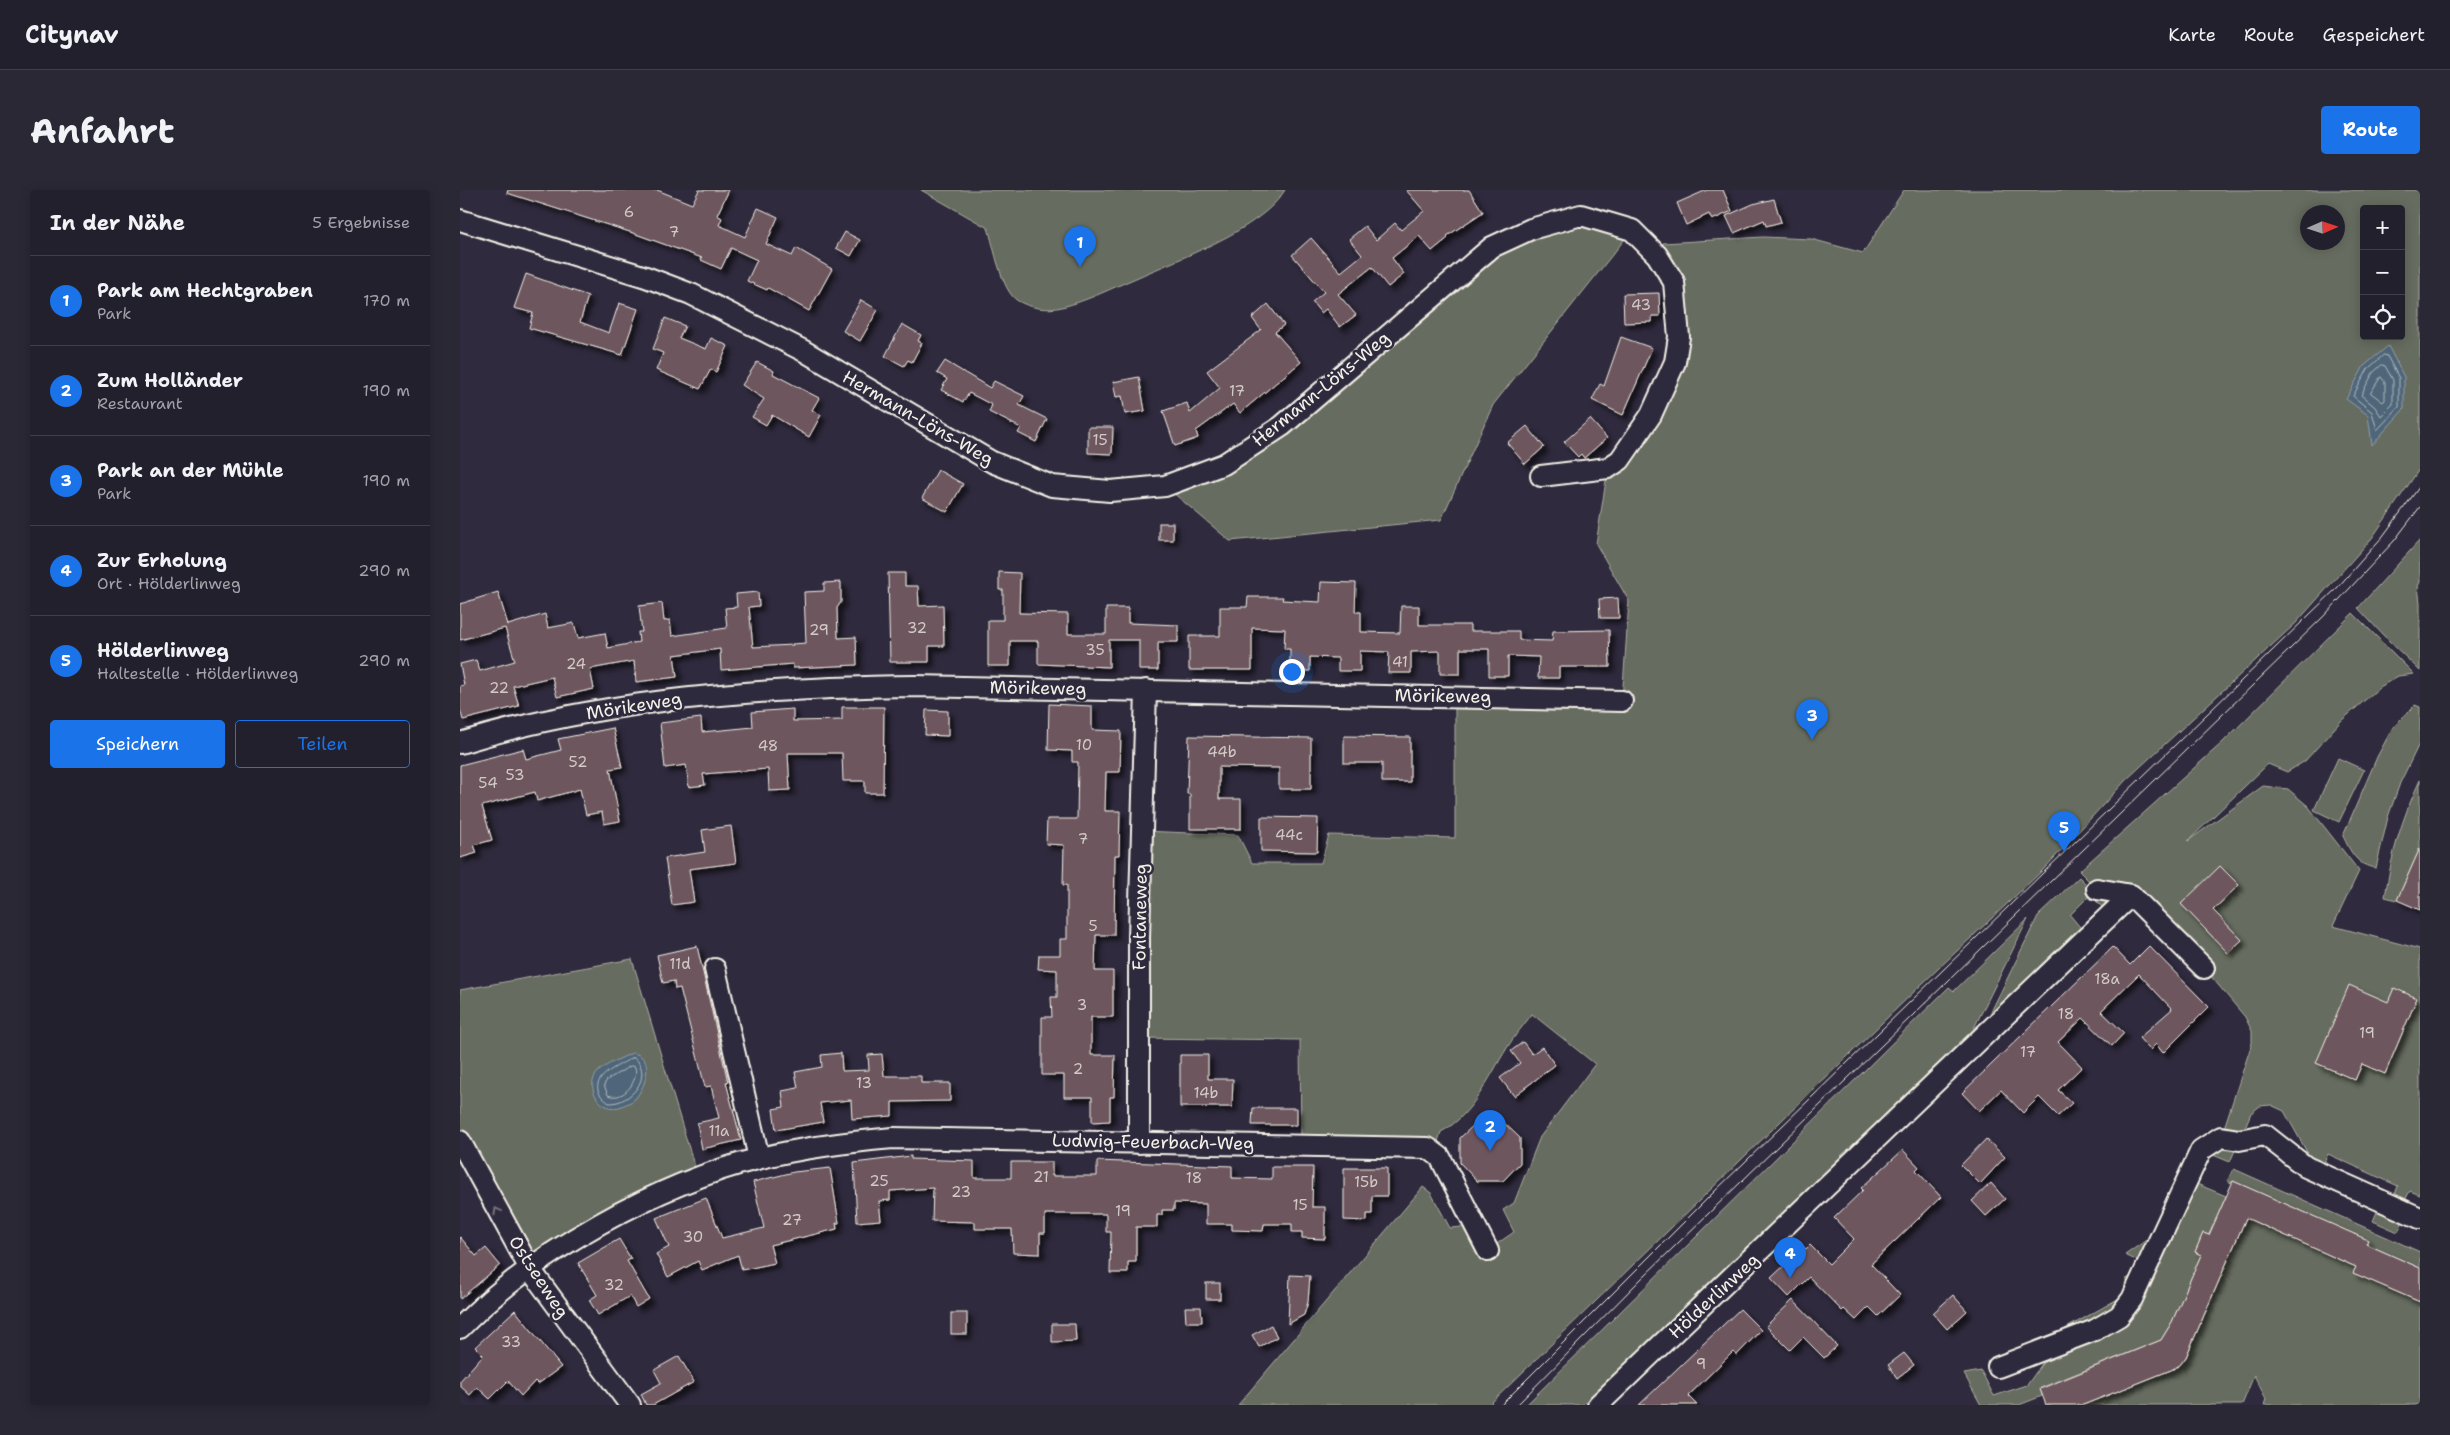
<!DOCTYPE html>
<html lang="de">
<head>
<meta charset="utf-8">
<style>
	:root { --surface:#23202e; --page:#2b2836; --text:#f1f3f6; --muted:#a3a3aa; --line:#403e4a; --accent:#1a73e8 }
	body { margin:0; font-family:"Shantell Sans",sans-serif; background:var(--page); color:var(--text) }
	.controls { position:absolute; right:15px; top:15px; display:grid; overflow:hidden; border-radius:5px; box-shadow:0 2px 12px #0003 }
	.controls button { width:45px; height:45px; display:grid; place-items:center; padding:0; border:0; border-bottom:1px solid var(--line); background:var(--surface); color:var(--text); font:25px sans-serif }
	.compass { position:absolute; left:1840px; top:15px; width:45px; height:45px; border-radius:50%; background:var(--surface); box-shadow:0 2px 12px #0003; rotate:87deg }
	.you { position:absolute; left:831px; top:481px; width:18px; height:18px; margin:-12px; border:4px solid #fff; border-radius:50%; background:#1a73e8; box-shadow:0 0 0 8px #1a73e833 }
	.badge { display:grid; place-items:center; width:32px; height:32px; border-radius:50%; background:var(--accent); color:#fff; font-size:16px; font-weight:700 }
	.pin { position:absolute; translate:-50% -41px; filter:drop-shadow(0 1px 2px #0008) }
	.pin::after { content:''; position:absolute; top:26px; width:18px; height:15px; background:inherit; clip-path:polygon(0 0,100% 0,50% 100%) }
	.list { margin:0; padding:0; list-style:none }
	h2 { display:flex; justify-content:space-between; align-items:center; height:65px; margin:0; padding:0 20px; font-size:21px }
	h2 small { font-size:16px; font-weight:400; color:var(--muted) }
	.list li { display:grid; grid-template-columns:32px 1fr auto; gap:15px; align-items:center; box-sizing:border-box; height:90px; padding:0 20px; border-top:1px solid var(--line) }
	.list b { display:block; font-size:19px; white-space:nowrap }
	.list p { margin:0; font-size:16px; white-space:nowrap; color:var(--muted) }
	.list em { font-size:16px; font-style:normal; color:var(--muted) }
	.actions { display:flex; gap:10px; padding:15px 20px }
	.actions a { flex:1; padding:11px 0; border:1px solid var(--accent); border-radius:5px; text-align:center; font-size:18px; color:var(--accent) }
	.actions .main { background:var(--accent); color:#fff }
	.icon { flex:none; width:28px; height:28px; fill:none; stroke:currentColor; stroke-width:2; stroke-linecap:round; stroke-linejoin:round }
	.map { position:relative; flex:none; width:1960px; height:1215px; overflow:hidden; border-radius:5px }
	header { display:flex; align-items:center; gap:30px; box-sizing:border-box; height:70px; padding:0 25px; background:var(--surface); border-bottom:1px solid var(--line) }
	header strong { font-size:24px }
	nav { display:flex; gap:28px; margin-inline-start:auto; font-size:18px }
	.intro { display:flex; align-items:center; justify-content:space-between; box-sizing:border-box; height:120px; padding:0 30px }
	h1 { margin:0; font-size:35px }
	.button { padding:12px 22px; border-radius:5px; background:var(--accent); color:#fff; font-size:18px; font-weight:700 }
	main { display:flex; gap:30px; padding:0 30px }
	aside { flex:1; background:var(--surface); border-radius:5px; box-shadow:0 2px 12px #0003 }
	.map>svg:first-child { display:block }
</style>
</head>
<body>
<header>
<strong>Citynav</strong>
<nav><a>Karte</a><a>Route</a><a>Gespeichert</a></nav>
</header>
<div class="intro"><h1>Anfahrt</h1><a class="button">Route</a></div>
<main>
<aside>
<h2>In der Nähe<small>5 Ergebnisse</small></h2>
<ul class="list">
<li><span class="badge">1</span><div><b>Park am Hechtgraben</b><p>Park</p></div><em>170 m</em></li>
<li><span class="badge">2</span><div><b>Zum Holländer</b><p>Restaurant</p></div><em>190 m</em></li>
<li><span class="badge">3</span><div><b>Park an der Mühle</b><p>Park</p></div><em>190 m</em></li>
<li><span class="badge">4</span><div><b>Zur Erholung</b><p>Ort · Hölderlinweg</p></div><em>290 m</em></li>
<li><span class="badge">5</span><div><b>Hölderlinweg</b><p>Haltestelle · Hölderlinweg</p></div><em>290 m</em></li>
</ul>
<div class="actions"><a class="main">Speichern</a><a>Teilen</a></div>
</aside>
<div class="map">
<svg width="1960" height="1215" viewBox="0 0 1960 1215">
	<defs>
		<filter id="shadow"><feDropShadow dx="4.5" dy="4.5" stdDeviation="2.5" flood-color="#0009"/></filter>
	</defs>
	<rect width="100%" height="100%" fill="#2f2a3d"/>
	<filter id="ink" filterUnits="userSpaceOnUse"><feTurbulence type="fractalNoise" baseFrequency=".02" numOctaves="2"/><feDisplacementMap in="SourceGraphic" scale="10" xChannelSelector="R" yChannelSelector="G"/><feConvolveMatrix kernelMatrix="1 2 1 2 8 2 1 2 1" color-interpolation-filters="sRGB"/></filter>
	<g filter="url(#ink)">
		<g fill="#666c5f" stroke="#adaea4" fill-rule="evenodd">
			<path d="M461,0H825C801,40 718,69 676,88C652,98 627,111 602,117C587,121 571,118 558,111C541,101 534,56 528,38Z"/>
			<path d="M1444,0H1960V278L1912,348L1836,433L1666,590L1583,680L1462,794L1029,1215H778L963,997L971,1003L990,1038L1015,1036L1028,1060L1054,1042L1043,1020L1054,1013L1080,947L1135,874L1072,824C1064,835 1054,846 1047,858C1029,887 1012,926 981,942L975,961L841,955L840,850L679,848L682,641L778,645L792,673H861L869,645L995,648V506L1162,511L1169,411L1136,354L1148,278L1160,269L1219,147L1199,58L1203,53L1303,47L1351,49L1403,63ZM1904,19H1941V146H1904ZM1848,22H1878V52H1848Z"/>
			<path d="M1121,25L1172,40L1033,215L981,330L770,351L705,296L764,274L1032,57Z"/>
			<path d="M1960,350V392L1958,396L1960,413V481L1923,445L1898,418Z"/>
			<path d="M1893,423L1954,484L1938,486L1920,497L1881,531L1845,571L1827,582L1808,574L1728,651L1803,596L1828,599L1848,616L1899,681L1873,736L1960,759V1005L1950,1001L1944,1012L1934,1007L1938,996L1868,964L1863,975L1852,971L1824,921L1811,915L1800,916L1791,923L1770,972L1741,960L1761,947L1792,853V841L1785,827L1744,778L1671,705L1637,699L1619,681L1762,553Z"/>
			<path d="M1955,515L1960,517V552L1940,593L1928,627L1916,678C1897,676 1890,661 1883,646L1917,567L1933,537Z"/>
			<path d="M1878,568L1904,580L1879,632L1854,620Z"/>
			<path d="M1960,590V658L1937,710L1925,707C1932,662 1941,631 1960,590Z"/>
			<path d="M1619,687L1635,703L1660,709L1646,721L1630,705L1610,725L1624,742L1526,832L1578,726Z"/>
			<path d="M1568,729L1513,840L1122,1215H1066L1489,797L1494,801Z"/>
			<path d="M172,769L238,988L70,1079L0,951V800Z"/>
			<path d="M1774,979L1960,1062V1078L1906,1054L1907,1050L1773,991L1772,993L1767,991Z"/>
			<path d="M1732,992L1766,1006L1749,1045L1743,1043L1735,1062L1741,1065L1712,1132L1701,1150L1580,1198L1582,1206L1559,1215H1521L1504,1184L1521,1181L1534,1206L1567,1195L1589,1164L1664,1133L1676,1121Z"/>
			<path d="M1919,1017L1944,1029L1938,1042L1913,1031Z"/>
			<path d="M1786,1028L1896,1077L1894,1083L1960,1112V1215H1804L1806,1209L1794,1185L1782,1215H1623L1711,1180L1726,1168Z"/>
			<path d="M1705,1037L1659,1126L1575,1156L1663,1106L1666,1089L1673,1086L1680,1072L1665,1065Z"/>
		</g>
		<g fill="#4f667a" stroke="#919ea6">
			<path d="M1928,156L1944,187V219L1912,255L1908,225L1886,209L1904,176Z"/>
			<path d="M172,863C196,866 186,896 175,909C172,912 166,914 162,916C142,925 123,897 138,882C146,874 162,868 172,863Z"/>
		</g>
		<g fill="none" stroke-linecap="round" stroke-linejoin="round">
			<g stroke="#b2b9bc" stroke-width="1">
				<path d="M1924,165L1927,166L1939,188V217L1917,240L1912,222L1893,206L1908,179Z"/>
				<path d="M1922,175L1925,176L1933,190V214L1921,226L1915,217L1901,205L1913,183Z"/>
				<path d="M1921,187L1925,192V210L1923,212L1911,203Z"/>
				<path d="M172,868H175C194,887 170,914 149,913C119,892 156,877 172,868Z"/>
				<path d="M171,876L175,877C179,890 164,912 148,905L144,895L147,890Z"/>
			</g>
		</g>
		<g fill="#6e565e" stroke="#f4f1e8" filter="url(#shadow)">
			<path d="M48,0H197L232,14L239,0H269L257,25L262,28L259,35L285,47L298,18L318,27L306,54L332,66L336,58L372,79L349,121L308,98L307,100L287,91L297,70L271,58L261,79L241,70L242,68L173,43L47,3Z"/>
			<path d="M946,0H1009L1023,22L987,46L988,48L972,61L959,46L932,68L944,84L928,97L912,77L878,104L896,125L880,137L866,119L861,123L852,112L864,102L832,65L851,48L881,82L902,65L889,49L905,36L916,50L935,33L941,40L964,21Z"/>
			<path d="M1247,0H1263L1272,21L1252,30L1249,24L1226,35L1217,13Z"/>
			<path d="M1314,9L1321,32L1306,36L1304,30L1274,43L1266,26L1293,14Z"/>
			<path d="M385,42L400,50L391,66L376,58Z"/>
			<path d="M66,84L128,106L120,132L149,143L159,113L178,119L162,165L69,138L73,123L54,118Z"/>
			<path d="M1199,103L1200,126H1192V132L1164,133L1163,104Z"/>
			<path d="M401,110L418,120L400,151L383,141Z"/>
			<path d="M808,114L824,135L815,142L841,172L780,223L773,214L736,241L738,248L715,256L703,221L727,213L730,223L760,198L747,181L801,140L792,128Z"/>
			<path d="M205,128L225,136L219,148L246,159L251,148L268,156L256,182L251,179L240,199L196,180L203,163L193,159Z"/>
			<path d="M442,134L461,145L458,151L462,153L452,172L448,170L444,176L425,166Z"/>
			<path d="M1161,147L1192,158L1163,225L1132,210L1140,194L1144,196Z"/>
			<path d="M485,171L530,198L534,191L564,206L559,215L587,229L576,252L558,243L561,238L529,222L532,215L509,203L503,212L481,200L487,189L477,183Z"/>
			<path d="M297,172L314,181L313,184L359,208L352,220L361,225L349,247L312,225L306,235L292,227L304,209L282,195Z"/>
			<path d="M679,187L685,221L665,224L662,206L656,207L653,192Z"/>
			<path d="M1130,229L1147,248L1124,268L1121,264L1118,267L1104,252Z"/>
			<path d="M1067,236L1084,257L1065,274L1047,253Z"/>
			<path d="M628,237H653L652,264L628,263Z"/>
			<path d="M478,280L503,294L487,322L462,308Z"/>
			<rect x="699" y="333" width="14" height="17"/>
			<path d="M539,382L560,383L559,423L608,424V444H646V418H668V433L718,435V452H698V480H679V450H649V477L578,474V451H550V476H528V430H543V400H539Z"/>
			<path d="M428,383H445V396H458L459,416L483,415L484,456H469V472H430Z"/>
			<path d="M381,392V412L377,418L378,448L396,447L397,475L333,478V474L261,480L260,459L214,465L217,487L176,492L174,471L130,479L134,499L97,507L92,487L53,496L59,516L3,530L0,519V496L4,495L0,474L16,470L20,481L55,471L45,438L0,450V414L38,402L48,435L85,424L88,438L114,433L118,448L145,443L148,458L179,452L178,442H182L179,416L202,413L204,431L210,430L212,446L267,438L265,418L277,417L276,404L298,402L299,416L289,417L293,457L333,455L332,454L346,453L344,402L364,401V393Z"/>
			<path d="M861,392L896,393L895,422H901V442L940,443L941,416H959V435H1010V441H1059V450L1092,451L1093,441L1149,440L1150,477H1099V488H1078L1079,467L1048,466V486H1029V459H1000V484H980V461L951,462V483H928L929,462L900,461V481H878V468L850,467V481H830V459H824L825,439L792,438V480H729V446H760V417H787L788,407H823L822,410L860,412Z"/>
			<path d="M1158,408L1159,428H1140L1139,409Z"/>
			<path d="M589,514L632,516V540L661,541L660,582H646L645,621H660L659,665H655L654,745H636L635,781H653V827H631V865H655L654,907H650V931L632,932V907H604V885H582V827H592L591,807H597V780L578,779L579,765H600V749H607V695H603L604,655L586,654L587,629H617L618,572H612V561L588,560Z"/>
			<path d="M382,517H424L423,603H405V591H383L382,563H328L330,600L309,601L308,579L243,584L245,595L229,597L226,575L205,578L200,533L241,528L242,542L293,537L292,522L333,519V531L382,530Z"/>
			<path d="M466,520L488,521V546L465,545Z"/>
			<path d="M153,538L162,577L150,579L160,631L144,634L142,622L126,625L120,599L77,611L75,602L22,616L32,650L14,655L17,663L0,668V575L63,559L66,569L101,560L98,549Z"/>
			<path d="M729,546L851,548V599H819V578L759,577V609H781V639H730V604H727Z"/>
			<path d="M884,546L950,547V592H922V573H884Z"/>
			<path d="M801,627L858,628L857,662L801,661Z"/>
			<path d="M271,636L276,673L229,679L234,712L212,715L205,668L245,662L242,640Z"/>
			<path d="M1960,658V720L1937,710Z"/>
			<path d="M1760,676L1779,695L1753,720L1782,750L1768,763L1721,714Z"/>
			<path d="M237,756L268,892H266L281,950L242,959L237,933L259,928L251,896L245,897L220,798L215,799L214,791L203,793L197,765Z"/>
			<path d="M1689,756L1749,817L1703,863L1696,854L1690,860L1679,848L1712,819L1679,784L1641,821L1664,843L1652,856L1623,828L1598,852L1622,877L1598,900L1612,913L1598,926L1579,907L1563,923L1541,900L1519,921L1502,903L1653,757L1670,775Z"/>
			<path d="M1889,795L1928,812L1934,798L1957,808L1925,884L1902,874L1895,890L1856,873Z"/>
			<path d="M1063,852L1072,864L1082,857L1095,875L1054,906L1040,888L1060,873L1051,861Z"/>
			<path d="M381,863L382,881L409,880L408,865L422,864L424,886H461V893H490V911L432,912V926L392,929L391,910L360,913L363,932L316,940L313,919L324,917L322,901L338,898L335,882L362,877L361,865Z"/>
			<path d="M720,865H748V889H773L772,917H720Z"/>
			<path d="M793,918H837V935H792Z"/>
			<path d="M1018,931H1042L1060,948V973L1043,991H1017L1000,973V948Z"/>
			<path d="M1526,949L1545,967L1520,994L1501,975Z"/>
			<path d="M1443,960L1459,977L1456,980L1481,1007L1411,1074L1440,1105L1418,1126L1409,1117L1396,1130L1384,1119L1382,1121L1349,1087L1329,1107L1311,1088L1344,1057L1346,1059L1350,1055L1369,1074L1394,1049L1374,1028L1403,1000L1401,998Z"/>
			<path d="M451,966V969L514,971V988H551V972H592V986H637V971L772,976V988L812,989V977H853L852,1017H865V1049L842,1048V1042H832V1034H804L803,1041L772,1040V1034H746V1014L714,1013V1020H702V1025H697V1037H676V1072H668V1083H650L651,1042H646V1024H585V1043H580V1064L553,1063L552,1039H515V1032L472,1031L473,998L430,1001V1010L419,1011L421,1030L397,1032L394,973Z"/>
			<path d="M370,978L379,1033H376L377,1039L310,1055L315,1073L282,1080L278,1065L242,1080L238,1071L208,1087L196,1064L209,1057L196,1028L246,1008L262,1048L304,1038L293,992L334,982Z"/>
			<path d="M884,978H927V1006H912V1024H907V1031L884,1030Z"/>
			<path d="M1773,991L1908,1050L1906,1054L1960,1078V1112L1893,1083L1896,1077L1786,1028L1726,1167L1720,1175L1711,1180L1623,1215H1586L1580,1199L1701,1150L1712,1132L1741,1065L1735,1062L1743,1043L1749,1045Z"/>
			<path d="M1531,993L1545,1009L1526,1026L1512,1011Z"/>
			<path d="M0,1047L16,1066L26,1058L40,1075L0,1109Z"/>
			<path d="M159,1049L171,1069L167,1071L189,1109L176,1117L170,1106L138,1125L129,1110L137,1105L118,1073Z"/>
			<path d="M830,1085L850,1086L848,1112L844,1125L828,1134Z"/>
			<rect x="746" y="1093" width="14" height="16"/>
			<path d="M1493,1105L1507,1121L1487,1139L1473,1123Z"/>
			<path d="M1333,1110L1377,1156L1364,1168L1343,1147L1330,1160L1306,1136Z"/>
			<path d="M725,1117H741L742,1132H726Z"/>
			<path d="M1280,1119L1301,1140L1277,1165L1273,1162L1228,1206L1237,1215H1179Z"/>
			<path d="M55,1120L101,1177L78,1194L75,1191L61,1206L48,1191L30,1209L17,1197L10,1205L0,1196V1191L23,1165L15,1157Z"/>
			<rect x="491" y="1123" width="16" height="21"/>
			<path d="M592,1134H615L616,1151L592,1152Z"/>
			<path d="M811,1135L817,1147L799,1157L792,1145Z"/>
			<path d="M1444,1163L1454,1175L1437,1188L1428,1175Z"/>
			<path d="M219,1166L234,1192L193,1215H186L181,1204L201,1193L194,1180Z"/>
		</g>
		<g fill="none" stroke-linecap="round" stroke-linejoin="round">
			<g stroke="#f4f1e8" stroke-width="24">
				<g id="minor">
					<path d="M0,30L186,87L231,104L344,161L532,272L592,296L650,301L705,296L764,274L822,236L1032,57L1071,39L1121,25L1172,40L1197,65L1214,92L1219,147L1215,172L1191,225L1160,270L1148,278L1081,286"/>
					<path d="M0,553C148,508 302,498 455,496L1162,511"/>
					<path d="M1637,699L1671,705L1744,778"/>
					<path d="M255,779L299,968"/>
					<path d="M0,951L70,1079L170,1215"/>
					<path d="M679,953V747L686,500"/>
					<path d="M0,1138C74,1062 198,993 301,968C345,957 388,952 433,948L968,958L980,967L1028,1061"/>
					<path d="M1538,1177L1635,1140L1659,1126L1672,1109L1741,960L1761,947L1779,950L1805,945L1846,977L1960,1028"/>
					<path d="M1138,1215C1317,1046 1493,874 1671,705"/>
				</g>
			</g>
			<use href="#minor" stroke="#2f2a3d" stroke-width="20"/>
			<g stroke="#f4f1e8" stroke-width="1">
				<path d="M1041,1215L1254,1002L1878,397L1923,346L1960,296"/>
				<path d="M1057,1215L1181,1089L1863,427L1934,351L1960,317"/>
			</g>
		</g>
		<defs><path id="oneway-chevron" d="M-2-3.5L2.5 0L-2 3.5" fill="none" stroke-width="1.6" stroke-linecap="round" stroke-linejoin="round" transform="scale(1.25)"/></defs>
		<use stroke="#747079" href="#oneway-chevron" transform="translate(37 1021) rotate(-119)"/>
	</g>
	<g text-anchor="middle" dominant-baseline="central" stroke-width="5" stroke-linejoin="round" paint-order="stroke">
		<g font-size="15" fill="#d2cac6">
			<text x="169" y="22">6</text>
			<text x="214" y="42">7</text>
			<text x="1181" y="115">43</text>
			<text x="777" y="201">17</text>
			<text x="640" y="250">15</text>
			<text x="457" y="438">32</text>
			<text x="359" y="440">29</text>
			<text x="635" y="460">35</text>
			<text x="940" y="472">41</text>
			<text x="116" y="474">24</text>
			<text x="39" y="498">22</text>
			<text x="624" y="555">10</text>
			<text x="308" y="556">48</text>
			<text x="762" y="562">44b</text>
			<text x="118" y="572">52</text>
			<text x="55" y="585">53</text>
			<text x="28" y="593">54</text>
			<text x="829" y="645">44c</text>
			<text x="623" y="649">7</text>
			<text x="633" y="736">5</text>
			<text x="220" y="774">11d</text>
			<text x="1647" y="789">18a</text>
			<text x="622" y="815">3</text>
			<text x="1606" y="824">18</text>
			<text x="1907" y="843">19</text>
			<text x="1568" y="862">17</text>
			<text x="618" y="879">2</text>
			<text x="404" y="893">13</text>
			<text x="746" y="903">14b</text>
			<text x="259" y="941">11a</text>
			<text x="581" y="987">21</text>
			<text x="734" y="988">18</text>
			<text x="419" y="991">25</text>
			<text x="906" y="992">15b</text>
			<text x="501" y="1002">23</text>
			<text x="840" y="1015">15</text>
			<text x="663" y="1021">19</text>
			<text x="332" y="1030">27</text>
			<text x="233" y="1047">30</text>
			<text x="154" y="1095">32</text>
			<text x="51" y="1152">33</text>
			<text x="1241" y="1174">9</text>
		</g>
		<g font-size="18" fill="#f4f1e8" stroke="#2f2a3d">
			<text transform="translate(861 199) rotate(-39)">Hermann-Löns-Weg</text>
			<text transform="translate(458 228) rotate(30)">Hermann-Löns-Weg</text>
			<text transform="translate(578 498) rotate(1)">Mörikeweg</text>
			<text transform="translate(983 506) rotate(1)">Mörikeweg</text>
			<text transform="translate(174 516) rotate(-9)">Mörikeweg</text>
			<text transform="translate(680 727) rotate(-89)">Fontaneweg</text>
			<text transform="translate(693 952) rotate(1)">Ludwig-Feuerbach-Weg</text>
			<text transform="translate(79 1087) rotate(57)">Ostseeweg</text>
			<text transform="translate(1254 1106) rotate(-43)">Hölderlinweg</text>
		</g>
	</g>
</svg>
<div class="controls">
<button>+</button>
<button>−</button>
<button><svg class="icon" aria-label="locate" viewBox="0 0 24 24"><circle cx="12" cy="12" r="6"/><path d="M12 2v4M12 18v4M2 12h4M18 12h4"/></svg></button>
</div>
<svg class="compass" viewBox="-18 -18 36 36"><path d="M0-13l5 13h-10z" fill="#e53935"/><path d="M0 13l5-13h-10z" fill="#a3a3aa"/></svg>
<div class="you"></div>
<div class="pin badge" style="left:620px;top:77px">1</div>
<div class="pin badge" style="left:1030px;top:961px">2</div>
<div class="pin badge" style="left:1352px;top:550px">3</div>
<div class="pin badge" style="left:1330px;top:1088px">4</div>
<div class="pin badge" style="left:1604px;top:662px">5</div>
</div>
</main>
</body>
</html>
